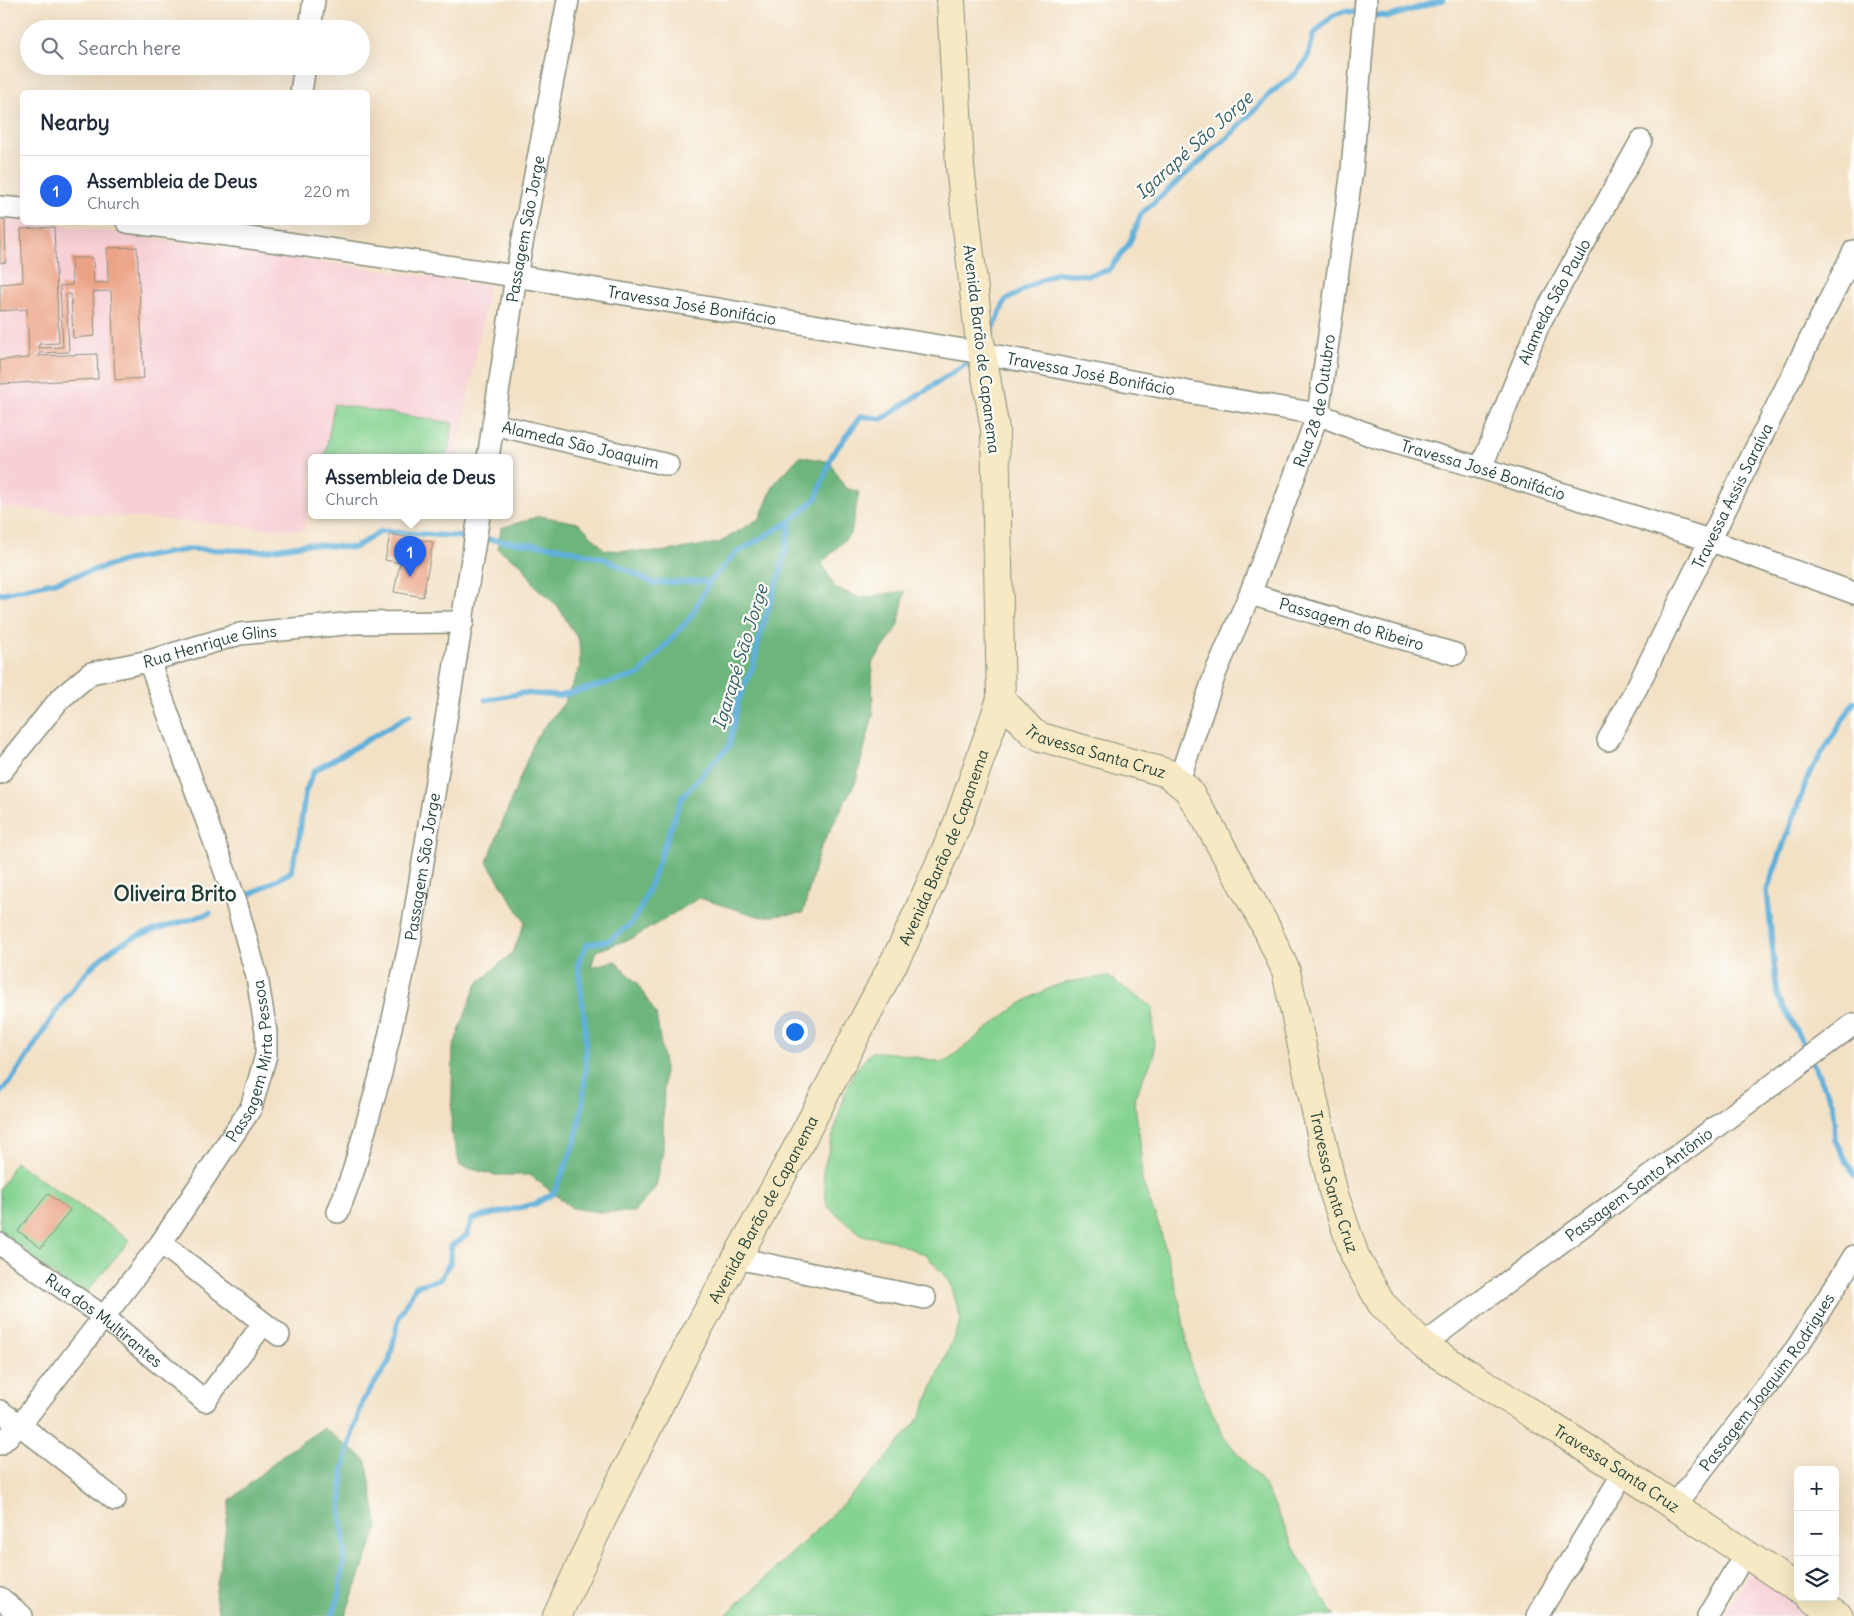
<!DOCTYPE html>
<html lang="en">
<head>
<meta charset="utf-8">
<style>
	:root { --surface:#fff; --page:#f2f2f3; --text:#1f2937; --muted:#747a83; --line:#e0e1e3; --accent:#2563eb }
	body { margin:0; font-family:Delius,sans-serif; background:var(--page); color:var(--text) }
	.controls { position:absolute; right:15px; bottom:15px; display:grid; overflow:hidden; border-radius:8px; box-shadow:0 5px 20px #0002 }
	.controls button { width:45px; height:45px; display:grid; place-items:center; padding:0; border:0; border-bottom:1px solid var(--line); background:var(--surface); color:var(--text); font:25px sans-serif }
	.you { position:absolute; left:794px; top:1031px; width:18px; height:18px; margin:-12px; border:4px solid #fff; border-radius:50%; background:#1a73e8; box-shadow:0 0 0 8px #1a73e833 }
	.badge { display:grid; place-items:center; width:32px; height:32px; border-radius:50%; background:var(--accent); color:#fff; font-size:16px; font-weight:700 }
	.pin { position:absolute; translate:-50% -41px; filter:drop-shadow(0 1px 2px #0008) }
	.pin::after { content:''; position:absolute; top:26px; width:18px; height:15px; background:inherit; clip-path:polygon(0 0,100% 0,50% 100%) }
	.popup { position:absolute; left:308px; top:454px; width:205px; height:65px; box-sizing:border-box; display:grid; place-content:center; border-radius:8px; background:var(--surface); filter:drop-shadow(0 1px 4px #0005); font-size:16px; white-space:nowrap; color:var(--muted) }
	.popup b { font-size:19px; color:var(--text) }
	.popup::after { content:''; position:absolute; left:50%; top:100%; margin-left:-10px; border:10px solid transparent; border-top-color:var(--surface) }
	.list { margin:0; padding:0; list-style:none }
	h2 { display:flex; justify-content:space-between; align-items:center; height:65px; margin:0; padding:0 20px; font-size:21px }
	h2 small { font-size:16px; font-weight:400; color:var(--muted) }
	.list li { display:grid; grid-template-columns:32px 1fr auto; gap:15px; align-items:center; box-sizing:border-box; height:70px; padding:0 20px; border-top:1px solid var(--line) }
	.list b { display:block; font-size:19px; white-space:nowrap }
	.list p { margin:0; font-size:16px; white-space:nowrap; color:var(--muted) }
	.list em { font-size:16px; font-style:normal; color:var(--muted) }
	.icon { flex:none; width:28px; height:28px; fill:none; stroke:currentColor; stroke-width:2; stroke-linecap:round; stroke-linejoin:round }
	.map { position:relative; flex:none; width:1854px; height:1616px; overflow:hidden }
	.search { position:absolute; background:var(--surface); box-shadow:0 5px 20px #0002; left:20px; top:20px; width:350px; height:55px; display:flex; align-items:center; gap:12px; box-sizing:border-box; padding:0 18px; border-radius:28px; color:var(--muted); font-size:19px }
	.panel { position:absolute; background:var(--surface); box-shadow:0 5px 20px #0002; left:20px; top:90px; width:350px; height:135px; border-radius:8px }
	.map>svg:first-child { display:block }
</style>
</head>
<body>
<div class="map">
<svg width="1854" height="1616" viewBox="0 0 1854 1616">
	<rect width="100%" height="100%" fill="#fdfcf7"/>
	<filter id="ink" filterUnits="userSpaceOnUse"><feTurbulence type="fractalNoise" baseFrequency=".02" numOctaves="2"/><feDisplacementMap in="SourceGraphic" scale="10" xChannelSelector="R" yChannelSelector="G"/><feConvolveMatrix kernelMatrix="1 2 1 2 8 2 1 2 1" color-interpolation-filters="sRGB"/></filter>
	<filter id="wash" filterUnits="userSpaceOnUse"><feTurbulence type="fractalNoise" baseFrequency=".0096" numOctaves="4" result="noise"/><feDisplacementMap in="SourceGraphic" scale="20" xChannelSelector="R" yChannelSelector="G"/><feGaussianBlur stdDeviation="1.12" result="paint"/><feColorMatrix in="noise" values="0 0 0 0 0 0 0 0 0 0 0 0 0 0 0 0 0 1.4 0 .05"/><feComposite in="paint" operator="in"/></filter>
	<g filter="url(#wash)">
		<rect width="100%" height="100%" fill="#f3e1c6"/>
		<g fill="#f7cfd5">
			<path d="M0,217L22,219V222L47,223L489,285L457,458H311V501H308L304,531L0,507Z"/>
			<path d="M1752,1567L1825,1616H1724Z"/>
		</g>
		<g fill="#85d391" stroke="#528862">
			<path d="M334,404L453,423L447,458H325Z"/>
			<path d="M1107,976L1153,1007L1154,1056L1134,1098L1140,1141L1142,1181L1159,1226L1179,1299L1191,1365L1224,1437L1266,1487L1296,1552L1334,1616H725L824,1523L884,1461L920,1417L961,1320L950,1282L926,1255L892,1241L862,1235L827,1206L823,1171L844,1096L854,1072L871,1052C898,1051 918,1059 944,1062C979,1038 1010,1005 1050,988C1067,980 1089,980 1107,976Z"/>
			<path d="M15,1162L130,1240L82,1298L0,1230V1189Z"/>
		</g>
		<g fill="#6cb57b" stroke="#467958">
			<path d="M800,456L830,462L845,488L859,492L851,534L822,563L835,588L861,598L905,591L898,627L872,664L873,715L856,781L819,851L803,913L761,917L699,898L633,938L596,951L591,967L615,961L636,982L656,1014L664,1064L663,1152L656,1187L634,1212H599L572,1208L530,1175H494L460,1166L451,1131L453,1048L476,985L513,952L525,922L487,862L536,737L564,703L580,667L579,641L557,605L537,588L522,565L498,549L501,528L540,516L579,523L605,550L660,552L719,543L760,518L774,484Z"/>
			<path d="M323,1428L366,1460L378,1527L345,1616H219L215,1597L230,1501L281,1456Z"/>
		</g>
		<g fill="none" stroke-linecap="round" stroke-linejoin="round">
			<g stroke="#5fafda" stroke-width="5.5">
				<path d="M1369,14L1388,17L1443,0"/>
				<path d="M990,336L1005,301L1033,284L1056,273L1088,275L1109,270L1129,244L1141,214L1230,135L1272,92L1296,73L1307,60L1314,34L1332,16L1345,11L1360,13"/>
				<path d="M485,539L558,547L605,559L653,583L710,581L736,553L791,521"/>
				<path d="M0,594L58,581L127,560L191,549L262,551L307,544L354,548L381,531L464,537"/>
				<path d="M485,700L523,693L559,696L639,675L690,618L710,581"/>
				<path d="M240,900L291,872L299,839L305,793L314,771L410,715"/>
				<path d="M1808,1053L1777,995L1767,890L1809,774L1854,702"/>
				<path d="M1812,1062L1833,1104L1835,1140L1854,1175"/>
				<path d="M0,1093L13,1078C42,1037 71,977 113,949C142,929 178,925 210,913"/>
				<path d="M332,1616L339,1597L345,1550L341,1513L343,1472L352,1435L363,1400L389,1362L399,1317L416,1286L441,1279L450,1262L451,1246L467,1235L472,1219L535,1204L554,1193L575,1143L583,1103L586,1065L585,1024L578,963L587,944L608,941L630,925L641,908L653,877L682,797L729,746L738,702L753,666L762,628L781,571L791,521L816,499L832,455L861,416L882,419L975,358"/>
			</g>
		</g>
		<g id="blocks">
			<g fill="#eca285">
				<path d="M5,220L6,262L0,263V221Z"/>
				<path d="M54,227L59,343L39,344V348L63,347L60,286L72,285L71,258H93L94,283L108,282L107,248L137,247L144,378L115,380L111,291L93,292L95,336L73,338L71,294H66L69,352L39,353L38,356L97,354L98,379L0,384V360L29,358L27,309L0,311V284L23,282L21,229Z"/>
				<path d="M390,534L433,542L423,597L394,592L400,563L385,560Z"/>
				<path d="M48,1194L70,1210L41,1248L18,1231Z"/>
			</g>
		</g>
	</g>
	<g filter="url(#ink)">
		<use href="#blocks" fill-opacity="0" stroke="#898f7d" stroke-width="1"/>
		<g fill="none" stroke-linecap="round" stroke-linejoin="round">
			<g stroke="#898f7d" stroke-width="24">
				<g id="street">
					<path d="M310,29L314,0"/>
					<path d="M301,92L305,66"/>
					<path d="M0,207L22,209"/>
					<path id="s1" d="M127,222L280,242L516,276L982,353L1199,394L1318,414L1375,437L1481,468L1709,540L1854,593"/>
					<path id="s2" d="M493,424L668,465"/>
					<path id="s3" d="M488,458L516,276L568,0"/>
					<path id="s4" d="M1481,468L1539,324L1641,141"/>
					<path id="s5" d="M1250,594L1455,654"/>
					<path id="s6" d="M1608,740L1637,687L1854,251"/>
					<path id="s7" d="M0,773L60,699L91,673L149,661L240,634L355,623L463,622"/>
					<path id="s8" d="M1179,780L1215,674L1250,594L1318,414L1352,170L1366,0"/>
					<path id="s9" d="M338,1212L353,1172L381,1073L410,942L479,516"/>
					<path d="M161,1243L279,1335"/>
					<path id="s10" d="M0,1244L104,1317L205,1401L264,1323"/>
					<path d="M737,1258L925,1298"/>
					<path id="s11" d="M1423,1345L1854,1024"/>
					<path d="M0,1411L20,1425L115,1500"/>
					<path id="s12" d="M0,1444L20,1425L161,1243L251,1108L266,1055V1032L257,977L236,902L149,661"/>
					<path id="s13" d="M1674,1506L1798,1346L1854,1256"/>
					<path d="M0,1598L22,1616"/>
					<path d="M1537,1616L1624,1472"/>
					<path d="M1708,1616L1744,1555"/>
				</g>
			</g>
			<g stroke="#898f7d" stroke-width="30">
				<g id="secondary">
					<path id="s14" d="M1001,699L1032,732L1041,737L1167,773L1187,789L1206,819L1265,925L1286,971L1333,1191L1355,1256L1381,1303L1423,1345L1624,1472L1798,1589"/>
					<path d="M1810,1597L1839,1616"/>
					<path id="s15" d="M557,1616L603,1517L687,1349L798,1146L904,943L957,825L1001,699L995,430L979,335L960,166L951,0"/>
				</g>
			</g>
			<use href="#street" stroke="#fff" stroke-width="21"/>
			<use href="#secondary" stroke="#f6e9c3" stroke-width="28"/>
		</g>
	</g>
	<g text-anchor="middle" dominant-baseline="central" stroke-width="4.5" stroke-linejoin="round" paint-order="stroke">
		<g font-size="16" fill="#1f3d34" stroke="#fdfcf7">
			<text stroke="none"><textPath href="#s3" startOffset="232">Passagem São Jorge</textPath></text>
			<text stroke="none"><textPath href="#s4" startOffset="182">Alameda São Paulo</textPath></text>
			<text stroke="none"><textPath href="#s1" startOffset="571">Travessa José Bonifácio</textPath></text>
			<text transform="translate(982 349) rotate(83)">Avenida Barão de Capanema</text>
			<text stroke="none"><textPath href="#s1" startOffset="976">Travessa José Bonifácio</textPath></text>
			<text stroke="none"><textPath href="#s8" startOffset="404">Rua 28 de Outubro</textPath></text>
			<text stroke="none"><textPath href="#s2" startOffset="90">Alameda São Joaquim</textPath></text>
			<text stroke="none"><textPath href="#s1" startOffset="1381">Travessa José Bonifácio</textPath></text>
			<text stroke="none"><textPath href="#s6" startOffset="274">Travessa Assis Saraíva</textPath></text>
			<text stroke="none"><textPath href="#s5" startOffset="106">Passagem do Ribeiro</textPath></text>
			<text stroke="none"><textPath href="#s7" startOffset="258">Rua Henrique Glins</textPath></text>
			<text stroke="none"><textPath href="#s14" startOffset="112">Travessa Santa Cruz</textPath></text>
			<text stroke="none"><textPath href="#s15" startOffset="861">Avenida Barão de Capanema</textPath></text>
			<text stroke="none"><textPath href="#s9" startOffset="356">Passagem São Jorge</textPath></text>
			<text stroke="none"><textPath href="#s12" startOffset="466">Passagem Mirta Pessoa</textPath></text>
			<text stroke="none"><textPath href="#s14" startOffset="636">Travessa Santa Cruz</textPath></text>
			<text stroke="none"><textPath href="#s11" startOffset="269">Passagem Santo Antônio</textPath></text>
			<text stroke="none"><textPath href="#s15" startOffset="456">Avenida Barão de Capanema</textPath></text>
			<text stroke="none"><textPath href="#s10" startOffset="129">Rua dos Multirantes</textPath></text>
			<text stroke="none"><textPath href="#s13" startOffset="155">Passagem Joaquim Rodrigues</textPath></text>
			<text stroke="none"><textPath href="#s14" startOffset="1056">Travessa Santa Cruz</textPath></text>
		</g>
		<g font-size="18" font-style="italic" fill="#325f66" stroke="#fdfcf7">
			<text transform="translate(1194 145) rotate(-42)">Igarapé São Jorge</text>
			<text transform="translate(740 657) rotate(-73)">Igarapé São Jorge</text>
		</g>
		<g font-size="21" font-weight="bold" fill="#1f3d34" stroke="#fdfcf7">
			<text x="175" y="893">Oliveira Brito</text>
		</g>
	</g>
</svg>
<div class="controls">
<button>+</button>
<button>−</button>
<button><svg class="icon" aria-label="layers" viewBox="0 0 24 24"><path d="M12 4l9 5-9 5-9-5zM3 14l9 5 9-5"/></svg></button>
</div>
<div class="you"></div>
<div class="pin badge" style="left:410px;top:577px">1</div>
<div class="popup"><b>Assembleia de Deus</b>Church</div>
<div class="search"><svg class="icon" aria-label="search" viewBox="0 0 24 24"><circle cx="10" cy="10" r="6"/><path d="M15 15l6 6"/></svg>Search here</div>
<section class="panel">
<h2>Nearby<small></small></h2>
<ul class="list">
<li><span class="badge">1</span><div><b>Assembleia de Deus</b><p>Church</p></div><em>220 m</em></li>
</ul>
</section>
</div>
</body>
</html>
